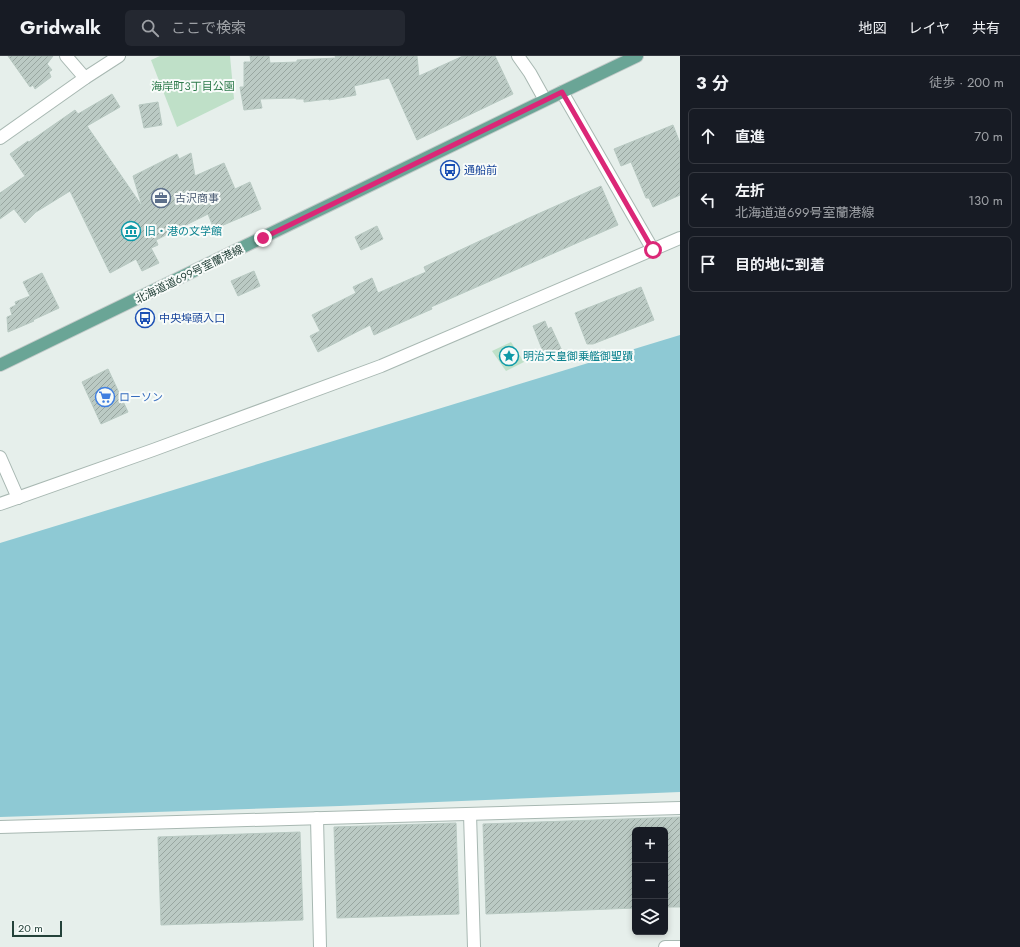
<!DOCTYPE html>
<html lang="ja">
<head>
<meta charset="utf-8">
<style>
	:root { --surface:#171b24; --page:#242831; --text:#f1f3f6; --muted:#9ea1a6; --line:#363941 }
	body { margin:0; font-family:Jost,"Noto Sans JP",sans-serif; background:var(--page); color:var(--text) }
	.controls { position:absolute; right:12px; bottom:12px; display:grid; overflow:hidden; border-radius:6px; box-shadow:0 2px 6px #0003 }
	.controls button { width:36px; height:36px; display:grid; place-items:center; padding:0; border:0; border-bottom:1px solid var(--line); background:var(--surface); color:var(--text); font:20px sans-serif }
	.scale { position:absolute; left:12px; bottom:10px; width:50px; box-sizing:border-box; padding-left:4px; border:2px solid #24423a; border-top:0; font-size:11px; line-height:14px; white-space:nowrap; color:#24423a; -webkit-text-stroke:3px #f7fbf9; paint-order:stroke }
	.stop { position:absolute; width:12px; height:12px; margin:-9px; border:3px solid #db2777; border-radius:50%; background:#fff }
	.stop.end { background:#db2777; border-color:#fff; box-shadow:0 1px 4px #0008 }
	.list { margin:0; padding:0; list-style:none }
	h2 { display:flex; justify-content:space-between; align-items:center; height:52px; margin:0; padding:0 16px; font-size:17px }
	h2 small { font-size:13px; font-weight:400; color:var(--muted) }
	.list li { display:grid; grid-template-columns:26px 1fr auto; gap:12px; align-items:center; box-sizing:border-box; height:56px; margin:0 8px 8px; padding:0 8px; border:1px solid var(--line); border-radius:6px }
	.list b { display:block; font-size:15px; white-space:nowrap }
	.list p { margin:0; font-size:13px; white-space:nowrap; color:var(--muted) }
	.list em { font-size:13px; font-style:normal; color:var(--muted) }
	.icon { flex:none; width:22px; height:22px; fill:none; stroke:currentColor; stroke-width:2; stroke-linecap:round; stroke-linejoin:round }
	.map { position:relative; flex:none; width:680px; height:891px; overflow:hidden }
	header { display:flex; align-items:center; gap:24px; box-sizing:border-box; height:56px; padding:0 20px; background:var(--surface); border-bottom:1px solid var(--line) }
	header strong { font-size:19px }
	nav { display:flex; gap:22px; margin-inline-start:auto; font-size:14px }
	.search { width:280px; height:36px; background:var(--page); display:flex; align-items:center; gap:10px; box-sizing:border-box; padding:0 14px; border-radius:6px; color:var(--muted); font-size:15px }
	main { display:flex }
	aside { flex:1; background:var(--surface) }
	.map>svg:first-child { display:block }
</style>
</head>
<body>
<header>
<strong>Gridwalk</strong>
<div class="search"><svg class="icon" aria-label="search" viewBox="0 0 24 24"><circle cx="10" cy="10" r="6"/><path d="M15 15l6 6"/></svg>ここで検索</div>
<nav><a>地図</a><a>レイヤ</a><a>共有</a></nav>
</header>
<main>
<div class="map">
<svg width="680" height="891" viewBox="0 0 680 891">
	<defs>
		<pattern id="building-hatch" width="6" height="6" patternUnits="userSpaceOnUse"><rect width="6" height="6" fill="#bbcac4"/><path d="M-1 1l2-2M0 6l6-6M5 7l2-2" fill="none" stroke="#98a6a0"/></pattern>
	</defs>
	<rect width="100%" height="100%" fill="#e6efeb"/>
	<g fill="#bfe0c8">
		<path d="M160,0H230L234,43L177,71L151,4Z"/>
		<path d="M511,286L524,306L506,315L492,295Z"/>
	</g>
	<path fill="#8ec9d4" d="M680,279V736L340,750L0,761V487Z"/>
	<g fill="url(#building-hatch)" stroke="#b8c9c2">
		<path d="M8,0H53L47,8L52,14L49,16L51,21L35,33L33,29L30,31Z"/>
		<path d="M250,0H269L270,7L297,6V4L336,2L335,0H417L419,20L463,0H495L513,38L417,84L389,22L354,30L356,39L329,44L328,43L304,46V43H296V42L260,43L262,52L244,54L240,31H244V6H251Z"/>
		<path d="M112,38L120,51L87,70L142,150L133,120L177,98L179,103L191,97L195,120L224,107L235,133L250,126L261,153L214,173L208,158L156,184L158,189L151,192L159,207L142,215L136,203L110,217L70,135L36,156L25,167L14,153L0,163V137L25,120L10,98L28,85L29,86L75,54L78,58Z"/>
		<path d="M158,46L162,69L144,72L139,49Z"/>
		<path d="M673,69L680,87V139L653,151L649,142H646L631,106L621,110L614,93Z"/>
		<path d="M601,130L618,169L431,251L432,253L398,268L374,279L370,269L318,296L310,280L320,275L312,259L356,237L353,231L372,222L378,237L426,216L424,211L531,161Z"/>
		<path d="M377,170L383,183L361,194L355,181Z"/>
		<path d="M254,215L260,230L238,240L231,225Z"/>
		<path d="M42,217L59,252L33,264L34,265L8,276L7,261L12,259L10,252L16,249L15,246L30,240L23,226Z"/>
		<path d="M641,231L654,264L593,288H587L575,257Z"/>
		<path d="M545,265L548,273L551,271L564,299L547,306L533,270Z"/>
		<path d="M108,313L128,356L101,368L82,326Z"/>
		<path d="M680,761V851H665V774H635V852L486,858L483,768Z"/>
		<path d="M456,767L459,858L337,862L334,771Z"/>
		<path d="M300,776L303,864L161,869L158,781Z"/>
	</g>
	<g fill="none" stroke-linecap="round" stroke-linejoin="round">
		<g stroke="#a8b8b2" stroke-width="14">
			<g id="minor">
				<path d="M66,0L85,22"/>
				<path d="M518,0L530,17L545,44"/>
				<path d="M562,36L653,194"/>
				<path d="M0,82L85,22L119,0"/>
				<path d="M0,401L18,442"/>
				<path d="M0,448L153,394L381,310L680,182"/>
				<path d="M470,758L474,891"/>
				<path d="M317,762L320,891"/>
				<path d="M0,771L680,752"/>
				<path d="M665,891H680"/>
			</g>
		</g>
		<g stroke="#c2cac8" stroke-width="14">
			<path id="major" d="M0,309L562,36L637,0"/>
		</g>
		<use href="#minor" stroke="#fff" stroke-width="12"/>
		<use href="#major" stroke="#6aa596" stroke-width="12"/>
	</g>
	<g fill="none" stroke-linecap="round" stroke-linejoin="round">
		<path stroke="#db2777" stroke-width="5" d="M263,182L562,36L653,194"/>
	</g>
	<defs>
		<g id="bus-ring" transform="scale(1)"><circle r="9.5" fill="#f7fbf9" stroke="#1a4fb4" stroke-width="1.5"/><path d="M-5-6H5V4H4V6H2V4H-2V6H-4V4H-5ZM-3.5-4V0h7V-4ZM-3.5 1.2v1.5H-2V1.2ZM2 1.2v1.5H3.5V1.2Z" fill="#1a4fb4"/></g>
		<g id="office-ring" transform="scale(1)"><circle r="9.5" fill="#f7fbf9" stroke="#5c6f8a" stroke-width="1.5"/><path d="M-6-3h4V-5.5h4V-3h4V5H-6ZM-1-4.5V-3h2v-1.5ZM-6 0V1H6V0Z" fill="#5c6f8a"/></g>
		<g id="museum-ring" transform="scale(1)"><circle r="9.5" fill="#f7fbf9" stroke="#0f9aa8" stroke-width="1.5"/><path d="M0-6L6-3V-2H-6V-3ZM-5-1h2V3h-2ZM-1-1h2V3h-2ZM3-1h2V3H3ZM-6 4H6V6H-6Z" fill="#0f9aa8"/></g>
		<g id="sight-ring" transform="scale(1)"><circle r="9.5" fill="#f7fbf9" stroke="#0f9aa8" stroke-width="1.5"/><path d="M0-6L1.8-2.2L6-1.7L2.9 1.2L3.7 5.4L0 3.3L-3.7 5.4L-2.9 1.2L-6-1.7L-1.8-2.2Z" fill="#0f9aa8"/></g>
		<g id="supermarket-ring" transform="scale(1)"><circle r="9.5" fill="#f7fbf9" stroke="#3f7fe0" stroke-width="1.5"/><path d="M-6-5.5h2.5l.6 2H6L4.5 2H-2.5L-4.4-4H-6ZM-1.5 3.2a1.3 1.3 0 1 0 .1 0ZM3 3.2a1.3 1.3 0 1 0 .1 0Z" fill="#3f7fe0"/></g>
	</defs>
	<g fill-rule="evenodd">
		<use href="#bus-ring" x="450" y="114"/>
		<use href="#office-ring" x="161" y="142"/>
		<use href="#museum-ring" x="131" y="175"/>
		<use href="#bus-ring" x="145" y="262"/>
		<use href="#sight-ring" x="509" y="300"/>
		<use href="#supermarket-ring" x="105" y="341"/>
	</g>
	<g text-anchor="middle" dominant-baseline="central" stroke-width="4" stroke-linejoin="round" paint-order="stroke">
		<g font-size="11" fill="#2d7a4b" stroke="#f7fbf9">
			<text x="193" y="30">海岸町３丁目公園</text>
		</g>
		<g font-size="11" fill="#164399" stroke="#f7fbf9" text-anchor="start">
			<text x="464" y="114">通船前</text>
			<text x="159" y="262">中央埠頭入口</text>
		</g>
		<g font-size="11" fill="#4e5e75" stroke="#f7fbf9" text-anchor="start">
			<text x="175" y="142">古沢商事</text>
		</g>
		<g font-size="11" fill="#0d838f" stroke="#f7fbf9" text-anchor="start">
			<text x="145" y="175">旧・港の文学館</text>
			<text x="523" y="300">明治天皇御乗艦御聖蹟</text>
		</g>
		<g font-size="11" fill="#24423a" stroke="#f7fbf9">
			<text transform="translate(189 218) rotate(-26)">北海道道699号室蘭港線</text>
		</g>
		<g font-size="11" fill="#366cbe" stroke="#f7fbf9" text-anchor="start">
			<text x="119" y="341">ローソン</text>
		</g>
	</g>
</svg>
<div class="controls">
<button>+</button>
<button>−</button>
<button><svg class="icon" aria-label="layers" viewBox="0 0 24 24"><path d="M12 4l9 5-9 5-9-5zM3 14l9 5 9-5"/></svg></button>
</div>
<div class="scale">20 m</div>
<div class="stop" style="left:653px;top:194px"></div>
<div class="stop end" style="left:263px;top:182px"></div>
</div>
<aside>
<h2>3 分<small>徒歩 · 200 m</small></h2>
<ul class="list">
<li><svg class="icon" aria-label="ahead" viewBox="0 0 24 24"><path d="M12 20V5M6 11l6-6 6 6"/></svg><div><b>直進</b></div><em>70 m</em></li>
<li><svg class="icon" aria-label="left" viewBox="0 0 24 24"><path d="M17 20v-9H6M10 6l-5 5 5 5"/></svg><div><b>左折</b><p>北海道道699号室蘭港線</p></div><em>130 m</em></li>
<li><svg class="icon" aria-label="arrive" viewBox="0 0 24 24"><path d="M6 21V4h12l-3 4 3 4H6"/></svg><div><b>目的地に到着</b></div></li>
</ul>
</aside>
</main>
</body>
</html>
